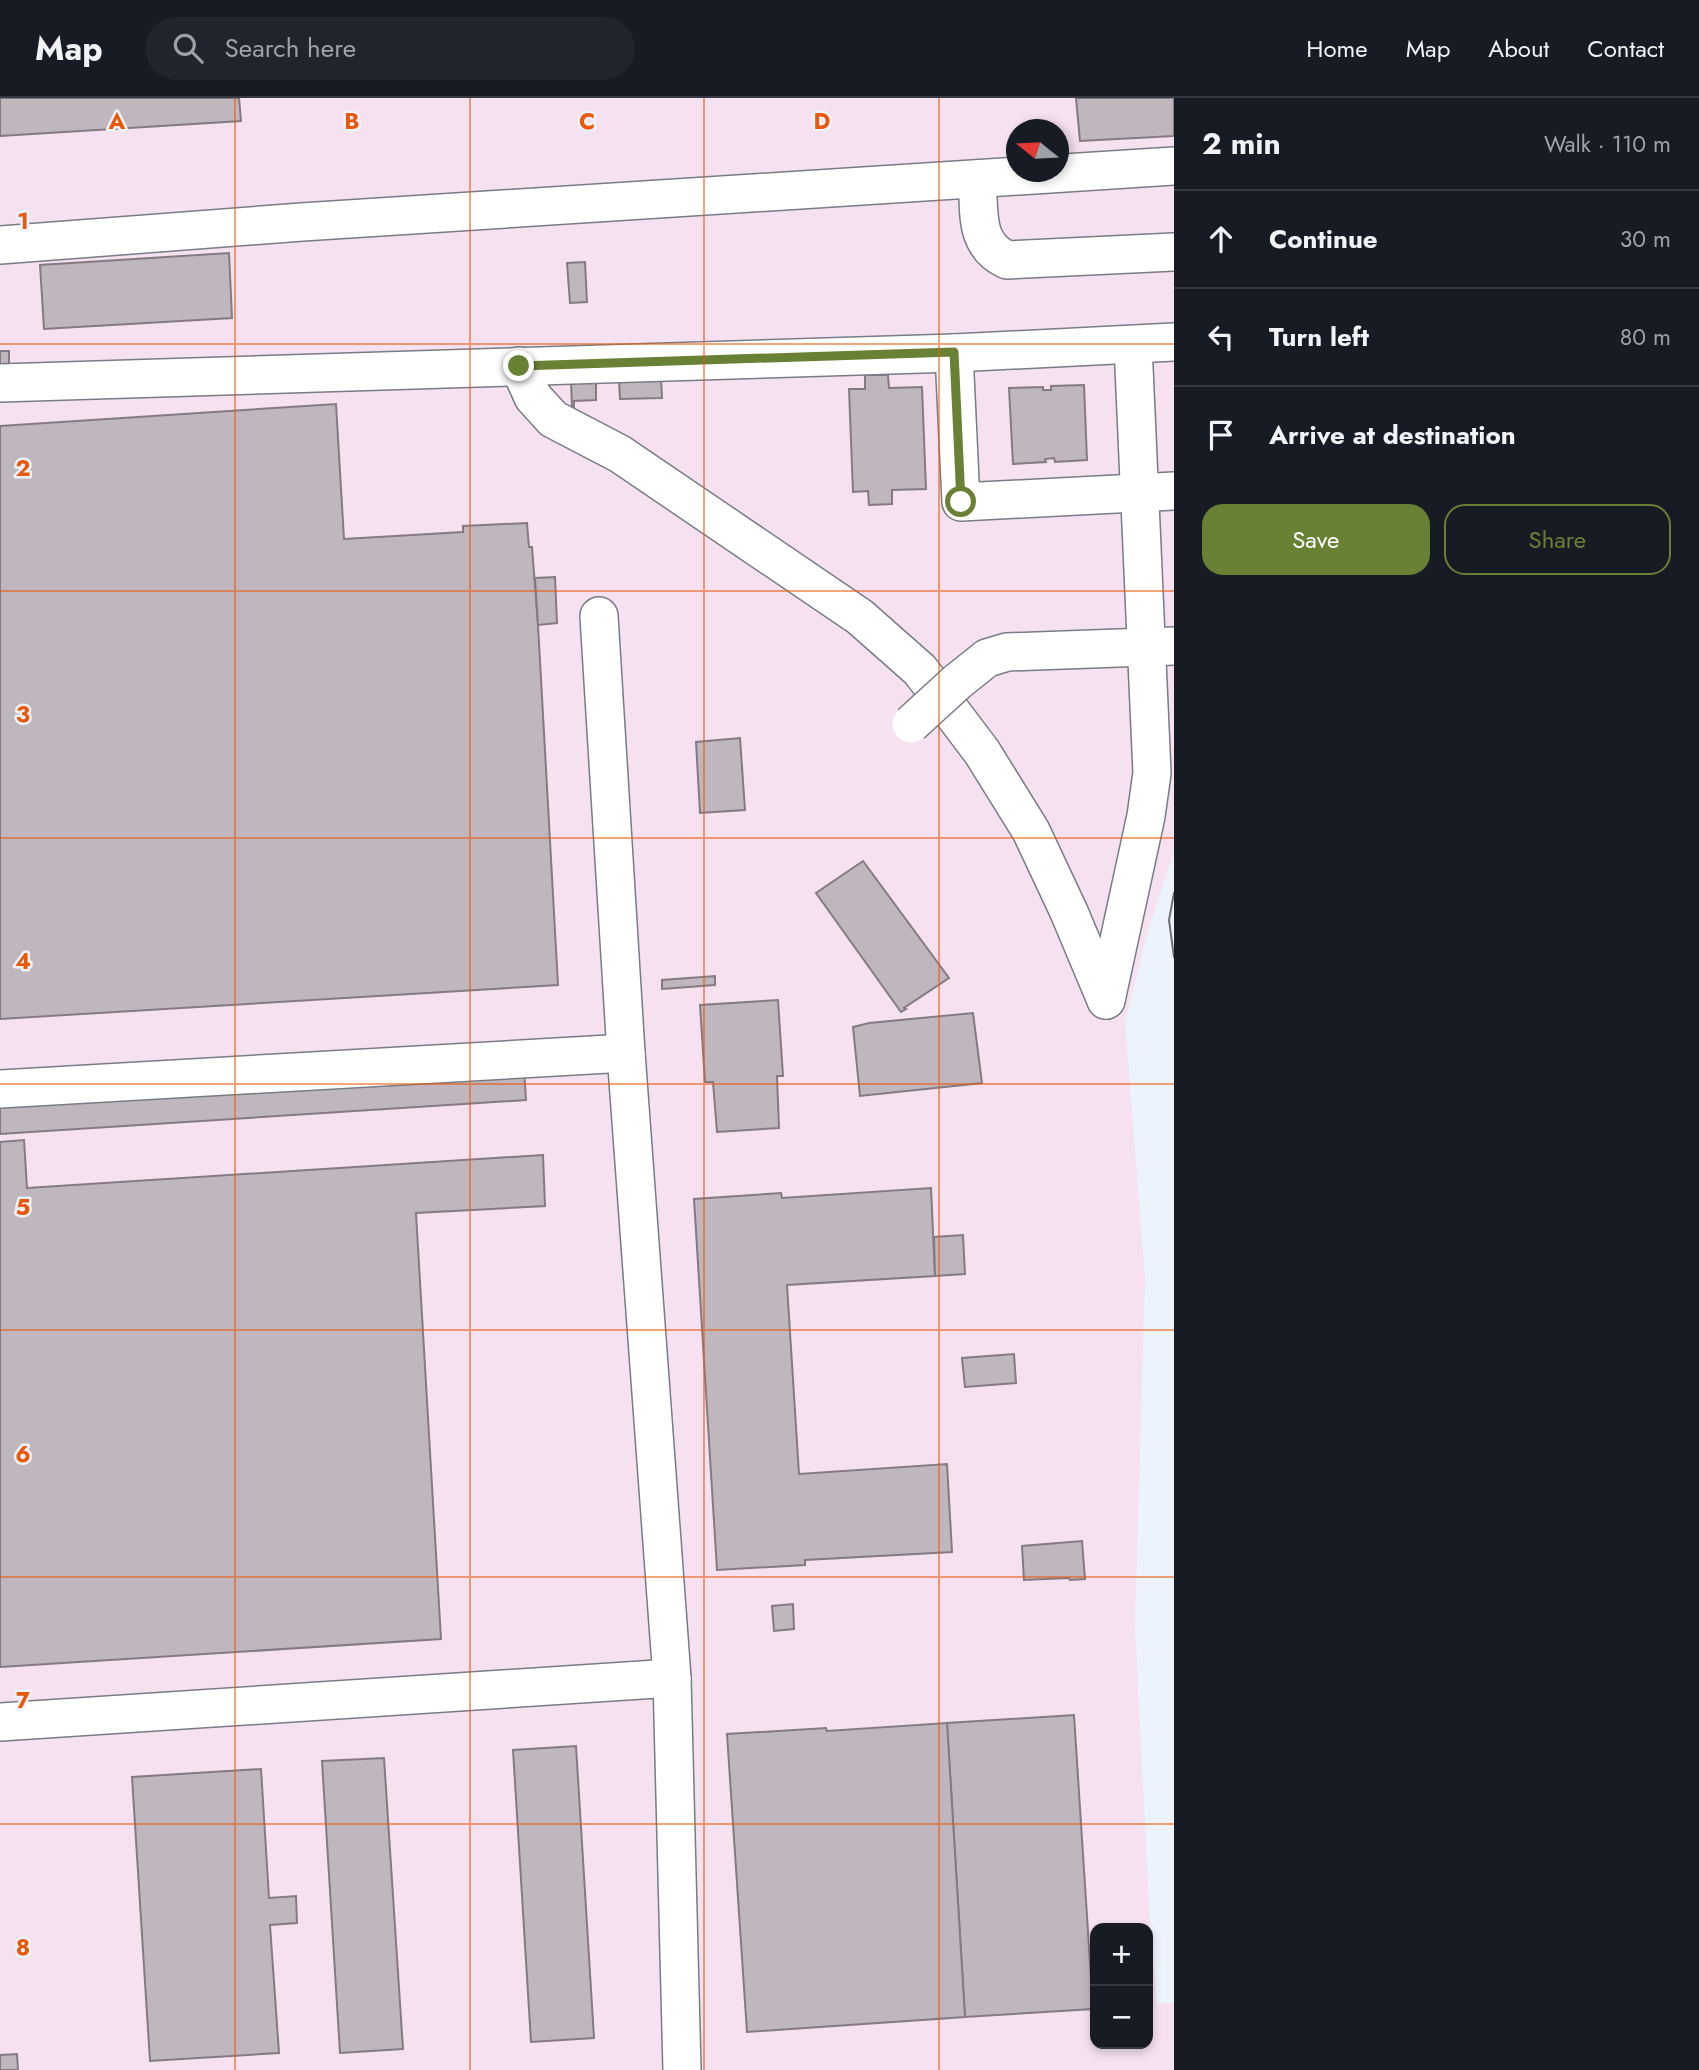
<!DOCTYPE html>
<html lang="en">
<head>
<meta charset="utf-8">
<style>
	:root { --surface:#171b24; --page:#20242c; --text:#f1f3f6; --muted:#9ea1a6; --line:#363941; --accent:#698134 }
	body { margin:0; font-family:Jost,sans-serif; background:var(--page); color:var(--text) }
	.controls { position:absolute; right:21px; bottom:21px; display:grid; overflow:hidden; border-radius:14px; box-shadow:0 4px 10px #0003 }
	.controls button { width:63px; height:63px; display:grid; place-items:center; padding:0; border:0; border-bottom:2px solid var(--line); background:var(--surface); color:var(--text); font:35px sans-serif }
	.compass { position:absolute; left:1006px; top:21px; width:63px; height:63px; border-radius:50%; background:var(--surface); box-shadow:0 4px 10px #0003; rotate:288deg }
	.stop { position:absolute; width:21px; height:21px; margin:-16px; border:5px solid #698134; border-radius:50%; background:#fff }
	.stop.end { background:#698134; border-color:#fff; box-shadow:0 2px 7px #0008 }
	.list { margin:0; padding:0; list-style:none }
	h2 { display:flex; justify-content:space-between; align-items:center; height:91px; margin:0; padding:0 28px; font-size:30px }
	h2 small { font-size:23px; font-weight:400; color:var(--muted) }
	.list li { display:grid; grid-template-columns:46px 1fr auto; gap:21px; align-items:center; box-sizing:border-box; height:98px; padding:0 28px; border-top:2px solid var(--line) }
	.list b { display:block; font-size:26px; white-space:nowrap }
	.list em { font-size:23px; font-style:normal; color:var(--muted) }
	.actions { display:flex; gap:14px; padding:21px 28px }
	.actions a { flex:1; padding:16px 0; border:2px solid var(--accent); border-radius:21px; text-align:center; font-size:24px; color:var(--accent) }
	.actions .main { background:var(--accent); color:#fff }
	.icon { flex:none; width:38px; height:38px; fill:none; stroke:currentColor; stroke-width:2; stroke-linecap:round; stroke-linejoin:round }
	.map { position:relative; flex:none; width:1174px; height:1972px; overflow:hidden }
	header { display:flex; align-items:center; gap:42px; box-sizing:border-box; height:98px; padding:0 35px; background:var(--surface); border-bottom:2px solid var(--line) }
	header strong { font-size:33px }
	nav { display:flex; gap:38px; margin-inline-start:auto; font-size:24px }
	.search { width:490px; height:63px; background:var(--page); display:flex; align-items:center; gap:18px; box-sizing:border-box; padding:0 24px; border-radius:38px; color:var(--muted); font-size:26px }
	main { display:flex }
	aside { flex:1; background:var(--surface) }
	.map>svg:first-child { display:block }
</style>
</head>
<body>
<header>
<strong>Map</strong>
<div class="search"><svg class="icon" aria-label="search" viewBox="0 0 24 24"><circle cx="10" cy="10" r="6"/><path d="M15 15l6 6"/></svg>Search here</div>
<nav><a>Home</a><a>Map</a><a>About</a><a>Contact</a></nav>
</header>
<main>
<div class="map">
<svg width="1174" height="1972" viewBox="0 0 1174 1972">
	<rect width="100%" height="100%" fill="#edf3fc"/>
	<path fill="#f6e1f1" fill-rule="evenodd" d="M0,0H1174V754L1149,829L1125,923L1145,1181L1135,1529L1150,1824L1157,1906L1174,1904V1972H0ZM1016,32H1058V74H1016ZM1095,1830H1148V1946H1095Z"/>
	<g fill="#c0b7be" stroke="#847b82" stroke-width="2">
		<path d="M0,0H239L241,23L0,38Z"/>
		<path d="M1076,0H1174V38L1080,43Z"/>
		<path d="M229,155L232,220L44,231L40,167Z"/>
		<path d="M585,164L587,204L570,205L567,165Z"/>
		<path d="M0,253H9V266L0,267Z"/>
		<path d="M865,277H888L889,290L922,289L926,391L892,392V406L869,407L868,393L853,394L849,291H865Z"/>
		<path d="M661,280L662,300L620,301L619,282Z"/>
		<path d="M571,283H596V302L574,303V310L572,311Z"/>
		<path d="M1084,287L1087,362L1055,364L1054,360L1045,361L1046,364L1013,366L1009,290L1043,289V292H1051V288Z"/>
		<path d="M336,306L344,441L463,434V428L527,425L529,449H532L538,527L558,887L0,921V328Z"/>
		<path d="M555,479L557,525L538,527L535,480Z"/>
		<path d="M740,640L745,712L700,715L696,644Z"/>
		<path d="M863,763L949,880L904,910L906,911L901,914L816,795Z"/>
		<path d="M715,878V887L662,891V882Z"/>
		<path d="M778,902L783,978H777L779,1030L717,1034L713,984H705L700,907Z"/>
		<path d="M973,915L982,985L860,998L853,929L869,925Z"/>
		<path d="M524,971L526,1002L0,1036V1004Z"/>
		<path d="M24,1042L27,1090L543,1057L545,1108L416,1115L441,1541L0,1569V1044Z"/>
		<path d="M931,1090L935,1178L787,1187L799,1376L947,1366L952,1454L805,1462V1467L717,1472L694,1101L781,1095L782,1100Z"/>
		<path d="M963,1137L965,1176L935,1178L934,1139Z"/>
		<path d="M1014,1256L1016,1285L965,1289L962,1260Z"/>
		<path d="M1082,1443L1085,1481L1070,1482L1069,1480L1024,1482L1022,1448Z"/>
		<path d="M793,1506L794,1531L774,1533L772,1508Z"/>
		<path d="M1074,1617L1093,1911L965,1919L947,1625Z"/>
		<path d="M947,1625L965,1919L747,1934L727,1636L826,1630L827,1633Z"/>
		<path d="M576,1648L594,1940L531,1944L513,1652Z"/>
		<path d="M384,1660L403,1951L340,1955L322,1663Z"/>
		<path d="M261,1671L269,1800L296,1798L297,1825L270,1827L279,1955L150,1963L132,1679Z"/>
		<path d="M17,1956L18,1972H0V1957Z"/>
	</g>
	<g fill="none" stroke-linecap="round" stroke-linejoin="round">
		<g stroke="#777c85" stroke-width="40">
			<g id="minor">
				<path d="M977,81C980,113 973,146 1007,162L1174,154"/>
				<path d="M0,147L302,124L1174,68"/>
				<path d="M954,255L961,404L1174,393"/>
				<path d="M519,268L533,299L553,321L620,356L860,519L920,572L982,654L1031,733L1069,814L1106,902"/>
				<path d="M0,285L954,255L1174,244"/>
				<path d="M599,518L626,955L672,1580L682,1972"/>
				<path d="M957,584L987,560L1007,554L1174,548"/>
				<path d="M1106,902L1146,718L1152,675L1133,247"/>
				<path d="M0,991L626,955"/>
				<path d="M0,1624L672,1580"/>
			</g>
		</g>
		<use href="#minor" stroke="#fff" stroke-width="37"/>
		<path stroke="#6c6f74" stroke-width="2" d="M1174,795L1169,822L1174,859"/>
		<g stroke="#777c85" stroke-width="40" stroke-linecap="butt">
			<path id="minor-bridge" d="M911,626L957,584"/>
		</g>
		<use href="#minor-bridge" stroke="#fff" stroke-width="37"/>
	</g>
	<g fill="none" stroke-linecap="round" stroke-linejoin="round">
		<path stroke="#698134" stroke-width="9" d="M519,268L954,254L961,404"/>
	</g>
	<path fill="none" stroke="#e8590c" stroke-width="2" stroke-opacity="0.55" d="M235,0V1972M470,0V1972M704,0V1972M939,0V1972M0,246H1174M0,493H1174M0,740H1174M0,986H1174M0,1232H1174M0,1479H1174M0,1726H1174"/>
	<g font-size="23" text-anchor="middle" font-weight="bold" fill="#e8590c" stroke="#edf3fc" stroke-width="5" stroke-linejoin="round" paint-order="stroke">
		<text x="117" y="31">A</text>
		<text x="352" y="31">B</text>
		<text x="587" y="31">C</text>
		<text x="822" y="31">D</text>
		<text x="23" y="131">1</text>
		<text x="23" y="378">2</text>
		<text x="23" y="624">3</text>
		<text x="23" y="871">4</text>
		<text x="23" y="1117">5</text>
		<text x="23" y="1364">6</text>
		<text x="23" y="1610">7</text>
		<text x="23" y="1857">8</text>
	</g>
</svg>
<div class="controls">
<button>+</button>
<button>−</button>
</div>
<svg class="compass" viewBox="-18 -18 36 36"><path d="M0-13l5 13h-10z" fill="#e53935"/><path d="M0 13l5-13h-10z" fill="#9ea1a6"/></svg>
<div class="stop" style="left:961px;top:404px"></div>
<div class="stop end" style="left:519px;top:268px"></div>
</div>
<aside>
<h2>2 min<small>Walk · 110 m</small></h2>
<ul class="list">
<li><svg class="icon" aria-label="ahead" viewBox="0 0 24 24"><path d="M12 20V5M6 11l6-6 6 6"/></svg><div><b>Continue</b></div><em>30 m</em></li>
<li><svg class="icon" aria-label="left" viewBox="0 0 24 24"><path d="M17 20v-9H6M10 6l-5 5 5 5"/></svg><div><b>Turn left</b></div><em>80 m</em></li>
<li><svg class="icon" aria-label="arrive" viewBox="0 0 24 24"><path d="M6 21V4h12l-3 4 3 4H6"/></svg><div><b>Arrive at destination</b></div></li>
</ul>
<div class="actions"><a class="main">Save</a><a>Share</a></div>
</aside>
</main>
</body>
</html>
